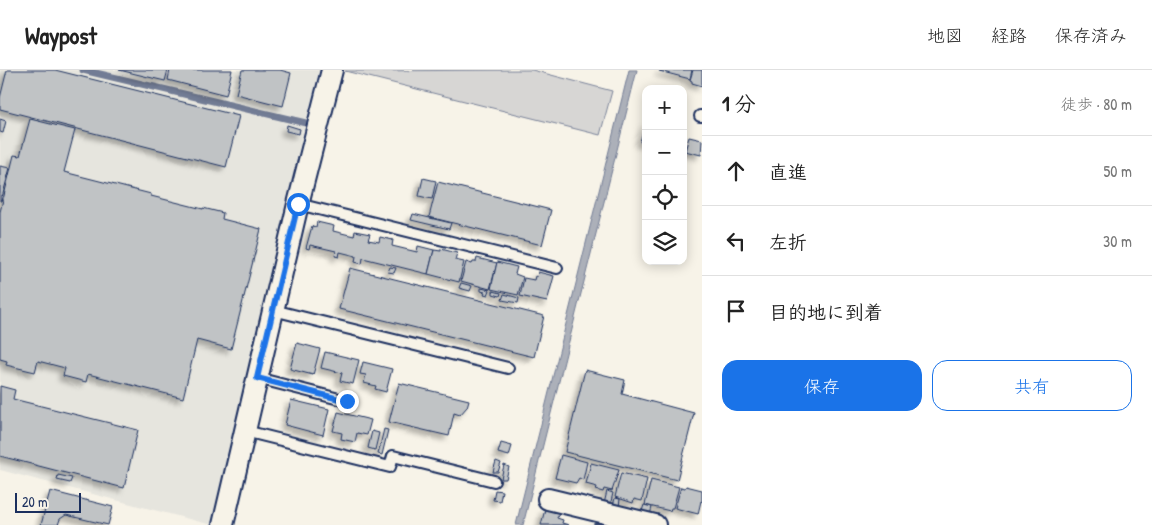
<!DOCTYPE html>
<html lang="ja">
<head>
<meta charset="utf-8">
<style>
	:root { --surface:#fff; --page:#f2f2f2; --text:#222; --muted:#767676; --line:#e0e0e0; --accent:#1a73e8 }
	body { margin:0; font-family:"Patrick Hand","Klee One",sans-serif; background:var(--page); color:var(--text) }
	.controls { position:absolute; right:15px; top:15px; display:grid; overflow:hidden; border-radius:10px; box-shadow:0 2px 12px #0003 }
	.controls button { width:45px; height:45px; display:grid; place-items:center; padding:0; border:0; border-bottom:1px solid var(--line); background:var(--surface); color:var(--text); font:25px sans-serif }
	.scale { position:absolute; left:15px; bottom:12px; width:66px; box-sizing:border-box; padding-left:5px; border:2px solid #1b2f5e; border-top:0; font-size:14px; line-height:18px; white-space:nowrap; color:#1b2f5e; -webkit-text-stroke:4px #f7f3e8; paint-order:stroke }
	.stop { position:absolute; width:15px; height:15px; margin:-11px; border:4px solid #1a73e8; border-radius:50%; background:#fff }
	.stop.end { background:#1a73e8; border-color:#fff; box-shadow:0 1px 5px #0008 }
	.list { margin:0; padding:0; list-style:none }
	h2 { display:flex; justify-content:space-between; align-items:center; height:65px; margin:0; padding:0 20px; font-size:21px }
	h2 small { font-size:16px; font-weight:400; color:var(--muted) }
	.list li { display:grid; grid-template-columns:32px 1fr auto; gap:15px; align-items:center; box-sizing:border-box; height:70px; padding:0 20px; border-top:1px solid var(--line) }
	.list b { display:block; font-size:19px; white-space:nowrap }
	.list em { font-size:16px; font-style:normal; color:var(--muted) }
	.actions { display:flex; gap:10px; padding:15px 20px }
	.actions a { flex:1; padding:11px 0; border:1px solid var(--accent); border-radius:15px; text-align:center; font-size:18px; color:var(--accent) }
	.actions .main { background:var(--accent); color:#fff }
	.icon { flex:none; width:28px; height:28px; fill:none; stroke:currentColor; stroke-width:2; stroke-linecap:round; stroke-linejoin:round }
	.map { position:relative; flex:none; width:702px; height:455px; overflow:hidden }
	header { display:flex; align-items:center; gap:30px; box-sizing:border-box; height:70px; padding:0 25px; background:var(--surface); border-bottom:1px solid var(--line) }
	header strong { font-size:24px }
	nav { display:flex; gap:28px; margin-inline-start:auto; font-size:18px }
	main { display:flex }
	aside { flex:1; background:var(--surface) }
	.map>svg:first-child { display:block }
</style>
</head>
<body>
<header>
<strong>Waypost</strong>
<nav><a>地図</a><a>経路</a><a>保存済み</a></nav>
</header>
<main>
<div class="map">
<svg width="702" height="455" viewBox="0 0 702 455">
	<defs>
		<filter id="shadow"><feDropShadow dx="-4.5" dy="4.5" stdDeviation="2.5" flood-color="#0004"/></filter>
	</defs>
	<rect width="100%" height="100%" fill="#f7f3e8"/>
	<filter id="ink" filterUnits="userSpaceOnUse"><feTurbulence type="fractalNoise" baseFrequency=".02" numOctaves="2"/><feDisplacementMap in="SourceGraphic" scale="10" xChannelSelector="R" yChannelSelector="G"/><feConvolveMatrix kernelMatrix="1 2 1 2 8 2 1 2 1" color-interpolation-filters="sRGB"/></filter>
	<g filter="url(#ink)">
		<g fill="#e6e5de">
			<path d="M0,0H76L305,54L212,455L0,400Z"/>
			<path d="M88,0H321L307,52Z"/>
		</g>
		<path fill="#d7d6d4" stroke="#798299" d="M532,0L612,21L600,65L345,1Z"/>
		<path fill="#acb0b9" stroke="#727c95" d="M629,0H637L523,455H516Z"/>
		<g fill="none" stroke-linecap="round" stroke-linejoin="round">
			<path stroke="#727c95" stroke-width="7" d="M83,0L310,54L311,49"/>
		</g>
		<g fill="#c0c3c5" stroke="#1b2f5e" filter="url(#shadow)">
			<path d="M7,0H55L239,46L226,97L0,39V28Z"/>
			<path d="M119,0H168L165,11Z"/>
			<path d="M170,0H232L226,25L168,10Z"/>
			<path d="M242,0H280L291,3L283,36L236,24Z"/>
			<path d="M660,0H692L690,9L659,1Z"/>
			<path d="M693,0H702V16L692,13V11L690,10Z"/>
			<path d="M0,49L6,51L3,63L0,62Z"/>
			<path d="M30,49L75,60L64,102L151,124V126L203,139V138L223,143L222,149L261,159L231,279L197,270L183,328L88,304L86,312L63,306L65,298L38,291L35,302L6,295L7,291L0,289V142L14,85L20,86Z"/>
			<path d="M646,52V74L640,72Z"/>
			<path d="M287,55L300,59L299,64L286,61Z"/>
			<path d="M689,67L702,70L701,85L685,81Z"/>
			<path d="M0,96L10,98L1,131H0Z"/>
			<path d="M423,108L436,111L432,129L419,126Z"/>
			<path d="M438,112L551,140L542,175L429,147Z"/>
			<path d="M413,144L451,153L449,159L411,150Z"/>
			<path d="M317,152L334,156L333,161L354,166L355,161L370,164L368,170L379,172L380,167L393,170L392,176L417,182L418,176L434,180L428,204L363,188L362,194L355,192L356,186L340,182L339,187L335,186L336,181L310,175L309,179L306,178L312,156L316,157Z"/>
			<path d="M441,179L457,183L455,190L464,192L459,212L428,204L434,180L441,181Z"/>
			<path d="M477,188L497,193L490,219L461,211L466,192L472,194L473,192H476Z"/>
			<path d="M497,192L517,197L515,204L523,207L518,225L491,219Z"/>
			<path d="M390,197L396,198L394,203L388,202Z"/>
			<path d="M350,198L544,246L534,287L339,239Z"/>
			<path d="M538,202L554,206L547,232L520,226L524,208L534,210L535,206L537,207Z"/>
			<path d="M461,213L472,216L470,221L459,218Z"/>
			<path d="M481,218L490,220L488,225L484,224L485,222L481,221Z"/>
			<path d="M493,221L501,223L500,226L493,224Z"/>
			<path d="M504,224L519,228L518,233L502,230Z"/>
			<path d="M297,273L320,279L313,305L290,299Z"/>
			<path d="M325,282L359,290L353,314L340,311L342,303L321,298Z"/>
			<path d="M363,292L392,299L386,322L375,319L376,316L364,313L366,305L360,304Z"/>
			<path d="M585,300L625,310L622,324L694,343L677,410L565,382Z"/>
			<path d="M399,313L469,330L467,337L460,345L454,343L449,366L389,352Z"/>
			<path d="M0,316L15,320L13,329L138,360L124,418L0,386Z"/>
			<path d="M291,330L329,339L323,365L285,355Z"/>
			<path d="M338,342L371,350L367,365L357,363L355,372L341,369L342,363L333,361Z"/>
			<path d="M384,359L388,360L382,385L378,384Z"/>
			<path d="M372,361L379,363L375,380L368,378Z"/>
			<path d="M501,373L512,376L509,386L498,383Z"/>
			<path d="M561,385L587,392L583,410L579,408L576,413L555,408Z"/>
			<path d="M496,391L501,393L498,402H493Z"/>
			<path d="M591,393L619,400L612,421L604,419L603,422L596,420L597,417L586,414Z"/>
			<path d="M504,395L509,397L506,409H501Z"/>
			<path d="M621,403L647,409L642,431L634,429L633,433L615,427Z"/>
			<path d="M58,405L72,408L70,413L57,410Z"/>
			<path d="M651,410L679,417L673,438H671L670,441L645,435Z"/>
			<path d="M686,416L702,420V432L701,431L698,444L675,438L681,417L685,418Z"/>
			<path d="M495,420L502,421L500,431L493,430Z"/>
			<path d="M50,421L113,437L108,455L66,445L60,449L58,455H41Z"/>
			<path d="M607,421L613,423L610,436L604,434Z"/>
			<path d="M615,428L620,429L619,437L613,436Z"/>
			<path d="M644,435L652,437L650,445L641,444Z"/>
			<path d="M545,439L559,442L557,448L563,450L562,453L569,455H541Z"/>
			<path d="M599,451L609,454L608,455H594V453L598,454Z"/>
		</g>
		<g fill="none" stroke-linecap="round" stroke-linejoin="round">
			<g stroke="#1b2f5e" stroke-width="14">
				<g id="service">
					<path d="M700,46H702"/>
					<path d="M298,134L557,198"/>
					<path d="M273,240L508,298"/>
					<path d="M257,308L347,331"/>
					<path d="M245,361L390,397L393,386L494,411"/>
				</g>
			</g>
			<g stroke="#1b2f5e" stroke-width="24">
				<g id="minor">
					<path d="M548,429L655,455"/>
					<path d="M223,455L298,134L332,0"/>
				</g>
			</g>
			<use href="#service" stroke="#f7f3e8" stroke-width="10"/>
			<use href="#minor" stroke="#f7f3e8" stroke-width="20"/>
		</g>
	</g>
	<g fill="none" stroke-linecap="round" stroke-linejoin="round" filter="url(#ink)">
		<path stroke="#1a73e8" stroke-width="6" d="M298,134L257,308L347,331"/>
	</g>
</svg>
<div class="controls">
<button>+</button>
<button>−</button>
<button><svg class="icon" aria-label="locate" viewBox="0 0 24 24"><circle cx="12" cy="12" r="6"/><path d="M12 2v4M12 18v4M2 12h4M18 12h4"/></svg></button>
<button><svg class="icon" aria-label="layers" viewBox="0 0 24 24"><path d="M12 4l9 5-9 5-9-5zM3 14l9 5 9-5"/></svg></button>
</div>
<div class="scale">20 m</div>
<div class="stop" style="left:298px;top:134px"></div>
<div class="stop end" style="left:347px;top:331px"></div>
</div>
<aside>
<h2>1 分<small>徒歩 · 80 m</small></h2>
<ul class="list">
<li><svg class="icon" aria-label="ahead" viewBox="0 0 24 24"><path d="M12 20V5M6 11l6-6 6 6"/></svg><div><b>直進</b></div><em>50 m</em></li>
<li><svg class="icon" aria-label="left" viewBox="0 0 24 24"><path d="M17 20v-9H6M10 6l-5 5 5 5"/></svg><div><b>左折</b></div><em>30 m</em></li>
<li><svg class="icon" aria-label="arrive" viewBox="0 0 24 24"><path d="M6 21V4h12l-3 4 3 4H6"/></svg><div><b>目的地に到着</b></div></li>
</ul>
<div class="actions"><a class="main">保存</a><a>共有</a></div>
</aside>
</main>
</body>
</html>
